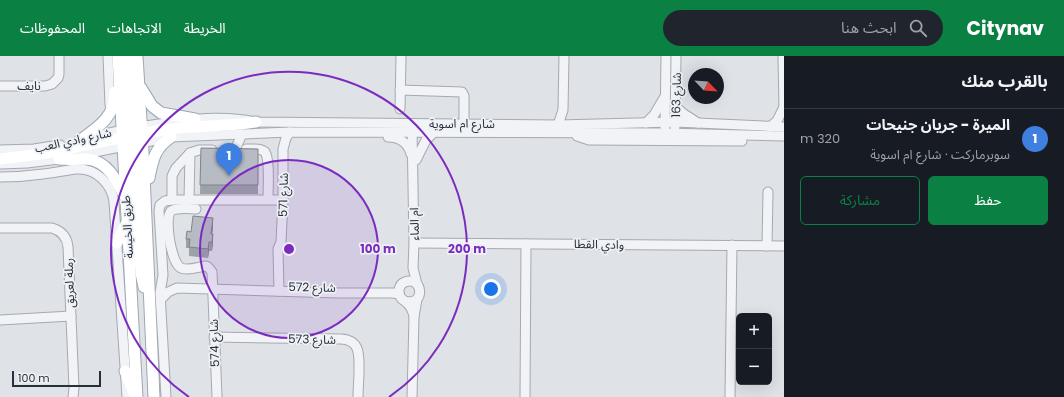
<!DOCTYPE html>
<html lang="ar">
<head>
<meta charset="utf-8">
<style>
	:root { --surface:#171b24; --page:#20242c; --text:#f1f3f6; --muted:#9ea1a6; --line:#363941; --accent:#0b8043 }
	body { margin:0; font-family:Poppins,"Noto Sans Arabic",sans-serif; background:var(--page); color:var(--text); direction:rtl }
	.controls { position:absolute; right:12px; bottom:12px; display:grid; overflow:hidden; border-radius:6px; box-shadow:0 4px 16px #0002 }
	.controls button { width:36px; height:36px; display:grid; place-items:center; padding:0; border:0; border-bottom:1px solid var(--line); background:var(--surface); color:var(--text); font:20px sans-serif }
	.compass { position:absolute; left:688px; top:12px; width:36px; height:36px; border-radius:50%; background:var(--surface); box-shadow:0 4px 16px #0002; rotate:115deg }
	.scale { position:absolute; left:12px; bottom:10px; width:89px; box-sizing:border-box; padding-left:4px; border:2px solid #29303d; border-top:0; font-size:11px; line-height:14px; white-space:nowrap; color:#29303d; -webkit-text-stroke:3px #eef1f5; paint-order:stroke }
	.you { position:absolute; left:491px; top:233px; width:14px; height:14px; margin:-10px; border:3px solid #fff; border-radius:50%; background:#1a73e8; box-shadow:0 0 0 6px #1a73e833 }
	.badge { display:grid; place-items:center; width:26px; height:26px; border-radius:50%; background:var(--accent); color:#fff; font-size:13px; font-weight:700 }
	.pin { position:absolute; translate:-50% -33px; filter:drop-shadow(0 1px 2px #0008) }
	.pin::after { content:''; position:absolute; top:21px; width:14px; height:12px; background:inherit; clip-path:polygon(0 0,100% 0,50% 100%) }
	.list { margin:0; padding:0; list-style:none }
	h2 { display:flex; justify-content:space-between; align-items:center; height:52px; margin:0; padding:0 16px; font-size:17px }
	h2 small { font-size:13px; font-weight:400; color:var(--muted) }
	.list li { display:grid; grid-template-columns:26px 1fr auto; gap:12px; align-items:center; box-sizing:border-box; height:56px; padding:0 16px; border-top:1px solid var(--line) }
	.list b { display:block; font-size:15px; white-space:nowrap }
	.list p { margin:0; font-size:13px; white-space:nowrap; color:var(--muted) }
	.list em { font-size:13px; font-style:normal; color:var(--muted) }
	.actions { display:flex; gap:8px; padding:12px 16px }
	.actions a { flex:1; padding:9px 0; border:1px solid var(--accent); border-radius:6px; text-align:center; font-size:14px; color:var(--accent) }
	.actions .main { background:var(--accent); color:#fff }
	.icon { flex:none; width:22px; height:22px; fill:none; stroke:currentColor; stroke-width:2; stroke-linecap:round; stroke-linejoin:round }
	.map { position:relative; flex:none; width:784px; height:341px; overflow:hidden; direction:ltr }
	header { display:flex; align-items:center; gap:24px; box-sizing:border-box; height:56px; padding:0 20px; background:var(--accent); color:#fff }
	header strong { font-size:19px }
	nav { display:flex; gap:22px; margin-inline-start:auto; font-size:14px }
	.search { width:280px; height:36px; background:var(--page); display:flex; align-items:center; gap:10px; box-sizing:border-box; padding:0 14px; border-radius:22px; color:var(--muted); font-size:15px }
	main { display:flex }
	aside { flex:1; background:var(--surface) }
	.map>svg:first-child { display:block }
</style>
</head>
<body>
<header>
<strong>Citynav</strong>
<div class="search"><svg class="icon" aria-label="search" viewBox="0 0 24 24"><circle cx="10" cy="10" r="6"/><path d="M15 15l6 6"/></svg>ابحث هنا</div>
<nav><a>الخريطة</a><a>الاتجاهات</a><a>المحفوظات</a></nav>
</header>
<main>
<aside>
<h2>بالقرب منك<small></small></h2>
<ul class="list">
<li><span class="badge" style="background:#3f7fe0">1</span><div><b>الميرة - جريان جنيحات</b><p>سوبرماركت · شارع ام اسوية</p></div><em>320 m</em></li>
</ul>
<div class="actions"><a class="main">حفظ</a><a>مشاركة</a></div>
</aside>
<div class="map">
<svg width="784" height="341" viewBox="0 0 784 341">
	<rect width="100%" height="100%" fill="#dfe2e7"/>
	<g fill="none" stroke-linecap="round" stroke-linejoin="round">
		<g stroke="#a5a9b1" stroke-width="11">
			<g id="minor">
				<path d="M108,0L110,49"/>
				<path d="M783,0L784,55"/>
				<path d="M0,30H45L52,28L58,22L59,18V0"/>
				<path d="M400,34L462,36L464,40V67"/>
				<path d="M675,50L684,58L698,67"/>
				<path d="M400,53L401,0"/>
				<path d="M646,67L654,59L664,42"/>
				<path d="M558,69L563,54L564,0"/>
				<path d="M665,71L666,0"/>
				<path d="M675,71L676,0"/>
				<path d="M770,71L777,65L783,53"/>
				<path d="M412,72L414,187L413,212L417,228"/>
				<path d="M577,80L589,84L742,85"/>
				<path d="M388,81C400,81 408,87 411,98"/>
				<path d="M84,84C116,74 142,70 174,66C203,62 227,60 256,66L558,69L675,66L784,71"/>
				<path d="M246,93C252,93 261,92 265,96C270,103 268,133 268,143"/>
				<path d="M0,94L34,93L60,89"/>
				<path d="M235,94L242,78"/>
				<path d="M416,104L426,84L433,77"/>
				<path d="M0,108L27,107L59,103L171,81L290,76L665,77L784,80"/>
				<path d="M0,121C14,121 29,120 43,118C54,117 65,114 77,113C96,112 112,128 114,146L127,341"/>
				<path d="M172,144V120L176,112L190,97L199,94H212"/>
				<path d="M189,144L190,97"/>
				<path d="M196,153C190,153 177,151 171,155C164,162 171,207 181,212C188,215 198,211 206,210L208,211L212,216L217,341"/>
				<path d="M0,172H52C62,175 67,181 68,191L74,332L73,341"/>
				<path d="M414,187L784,190"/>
				<path d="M767,190L768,136"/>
				<path d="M279,235L278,193L281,186L283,144V93L286,82L290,76"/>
				<path d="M161,243L168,236L177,232L338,237H393L399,238"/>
				<path d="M405,245C426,251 423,219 405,226C399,228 397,236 401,242C403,244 406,246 408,248C411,251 413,256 414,260"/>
				<path d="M0,264L71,260"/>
				<path d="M214,281L341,283C361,284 359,300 359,315C359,324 358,332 358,341"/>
				<path d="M166,341L160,237L163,219L159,155L160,149L165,145L172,144H283"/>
				<path d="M412,341L414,261L417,243"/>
				<path d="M525,341L526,188"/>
				<path d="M730,341L732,189"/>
			</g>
		</g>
		<g stroke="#9fa7b2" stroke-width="13">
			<g id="major">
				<path d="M118,0L137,341"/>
				<path d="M127,0L132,71L137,82"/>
				<path d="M137,0L143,96L154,341"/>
				<path d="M141,32L152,50L161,57L195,63"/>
				<path d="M122,73C129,75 131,81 132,88L141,217L144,231"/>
				<path d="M136,78L178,72L241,68L256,66"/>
				<path d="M79,85C97,72 115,62 115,36"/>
				<path d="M0,103L41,98L130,80"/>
				<path d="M59,103C68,104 78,103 87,103C107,105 116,123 124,139"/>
				<path d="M149,122C153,103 154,93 171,81"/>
				<path d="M117,187L126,168"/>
				<path d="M125,315L134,338"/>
			</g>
		</g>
		<use href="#minor" stroke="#f1f3f6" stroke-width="9"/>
		<use href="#major" stroke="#fff" stroke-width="11"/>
	</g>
	<g fill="#9da1a9">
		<path d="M201,92L258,93V138H200Z"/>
		<path d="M213,171L212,178L213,187L212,195H209L208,202L189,200V192H186V183L191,176Z"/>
	</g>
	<g fill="#808389">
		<path d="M213,162V171L211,187V178Z"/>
		<path d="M213,178V187L212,195V186Z"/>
		<path d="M209,186V195L208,202V193Z"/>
	</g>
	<g fill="#b7bbc4" stroke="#808389">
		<path d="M201,92L258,93V129H200Z"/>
		<path d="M193,160L213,162L211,178H213L212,186H209L208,193L189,191L190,183H186L187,175L191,176Z"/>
	</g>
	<circle cx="289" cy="193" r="89" fill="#7b2cbf" fill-opacity=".12"/>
	<g fill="none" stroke="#7b2cbf" stroke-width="2">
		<circle cx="289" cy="193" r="89"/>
		<path d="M189 341A178 178 0 1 1 389 341"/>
	</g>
	<g text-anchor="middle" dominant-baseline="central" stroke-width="3.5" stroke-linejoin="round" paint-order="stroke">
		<g font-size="12" fill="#29303d" stroke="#eef1f5">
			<text x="29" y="29">نايف</text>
			<text transform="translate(676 39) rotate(-89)">شارع 163</text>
			<text x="462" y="67">شارع ام اسوية</text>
			<text transform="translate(73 84) rotate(-12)">شارع وادي العب</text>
			<text transform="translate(283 139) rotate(-89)">شارع 571</text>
			<text transform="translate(414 168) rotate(-91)">ام الماء</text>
			<text transform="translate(127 171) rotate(-93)">طريق الخيسة</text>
			<text transform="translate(599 188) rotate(1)">وادي القطا</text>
			<text transform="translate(69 227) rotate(-92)">رملة لعريق</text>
			<text transform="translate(312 231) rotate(1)">شارع 572</text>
			<text transform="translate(312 283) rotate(1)">شارع 573</text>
			<text transform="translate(214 287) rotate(-92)">شارع 574</text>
		</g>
	</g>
	<circle cx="289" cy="193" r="6" fill="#7b2cbf" stroke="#eef1f5" stroke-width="2"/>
	<g font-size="12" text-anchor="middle" font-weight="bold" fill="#7b2cbf" stroke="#eef1f5" stroke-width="3.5" stroke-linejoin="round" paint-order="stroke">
		<text x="378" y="197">100 m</text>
		<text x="467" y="197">200 m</text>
	</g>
</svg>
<div class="controls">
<button>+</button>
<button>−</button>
</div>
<svg class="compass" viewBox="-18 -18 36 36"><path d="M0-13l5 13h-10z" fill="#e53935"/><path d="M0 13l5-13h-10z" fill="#9ea1a6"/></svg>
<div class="scale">100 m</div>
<div class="you"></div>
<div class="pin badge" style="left:229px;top:120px;background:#3f7fe0">1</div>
</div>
</main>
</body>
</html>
